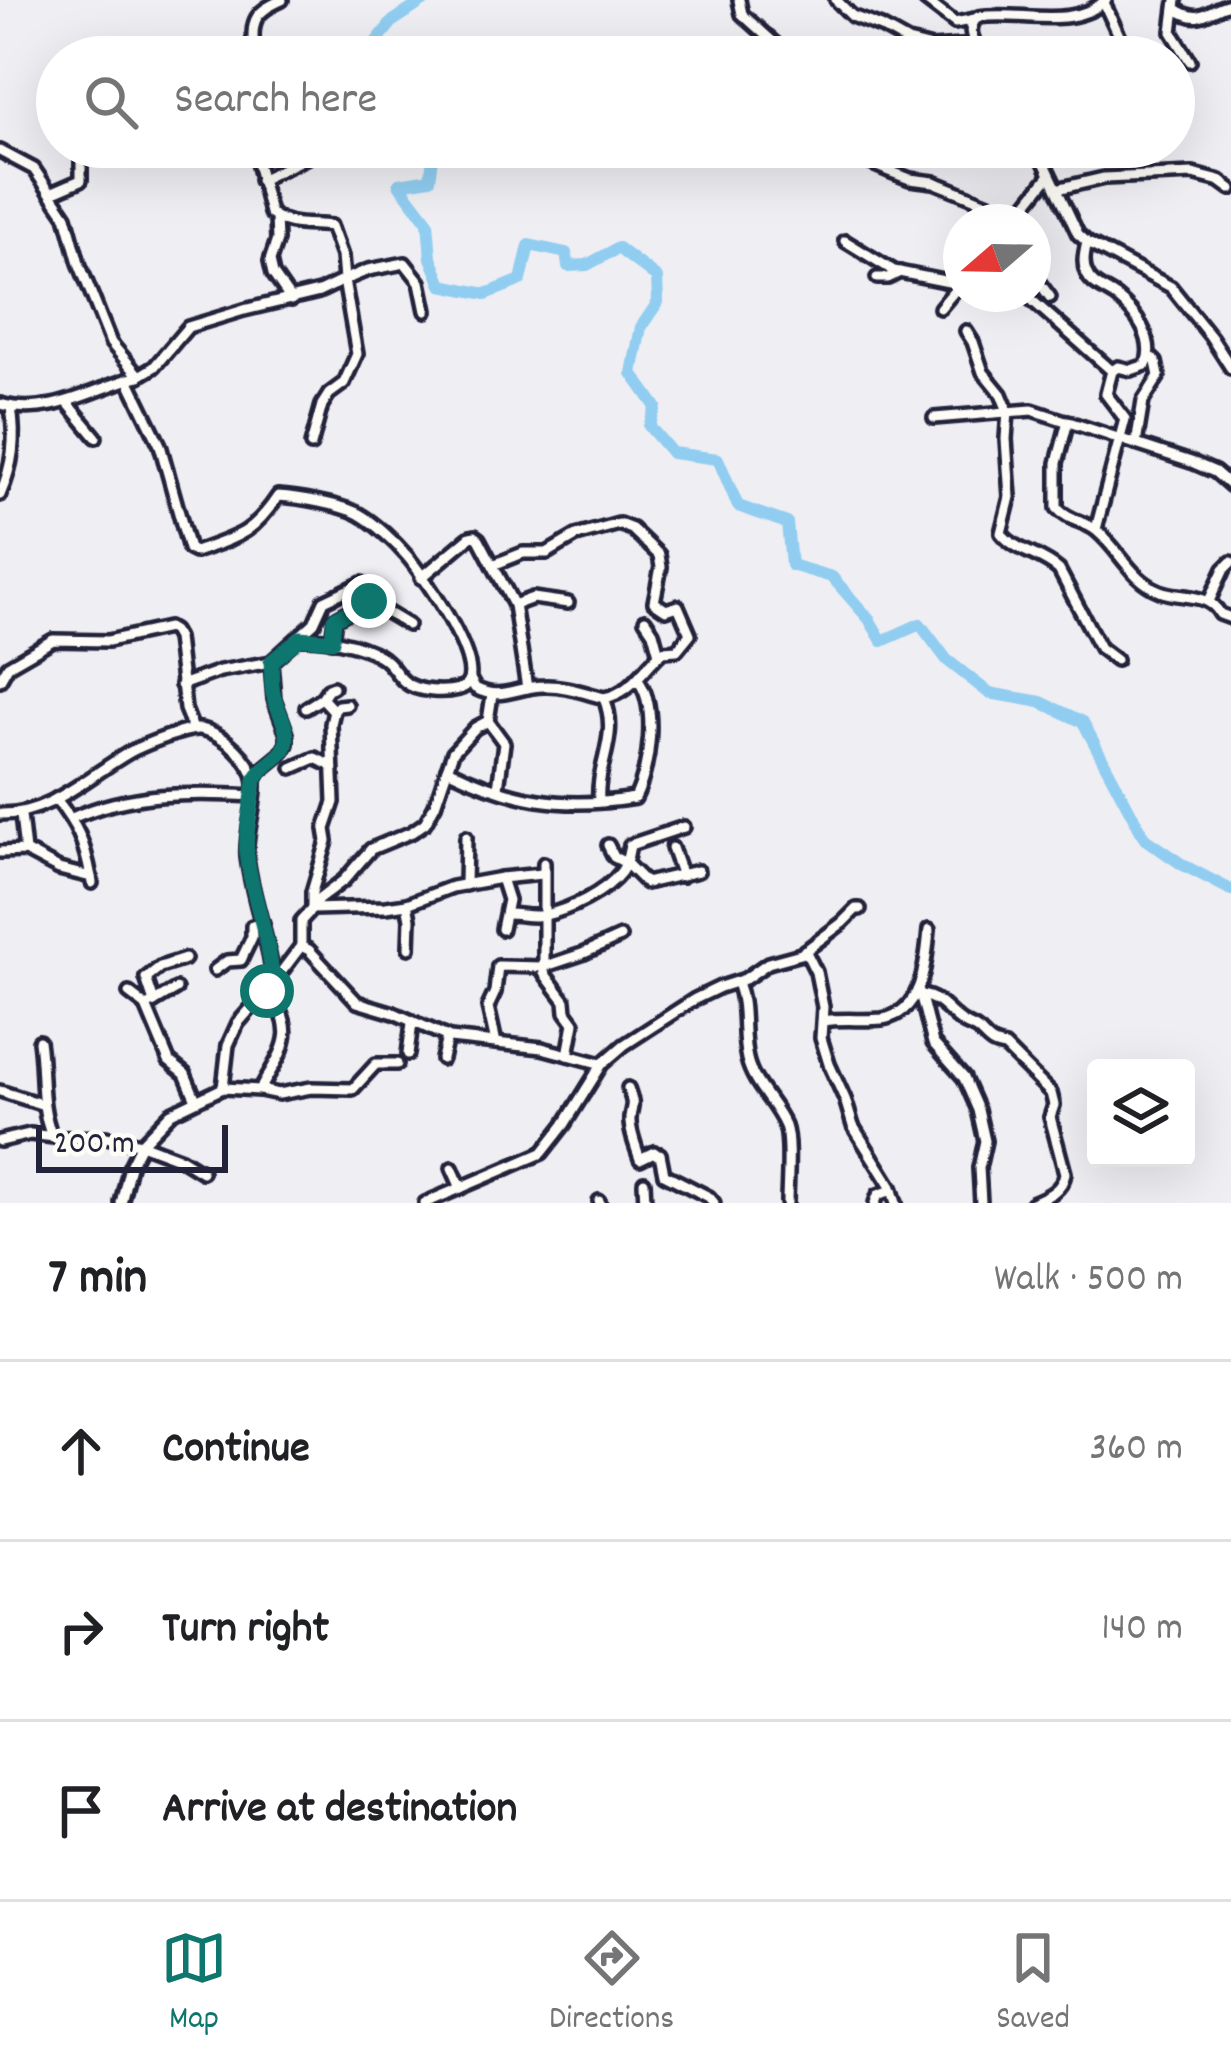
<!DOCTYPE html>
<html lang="en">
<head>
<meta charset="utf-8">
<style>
	:root { --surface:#fff; --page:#f2f2f2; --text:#202124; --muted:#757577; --line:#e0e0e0; --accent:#0f766e }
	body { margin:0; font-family:Dekko,sans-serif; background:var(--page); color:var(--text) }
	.controls { position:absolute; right:36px; bottom:36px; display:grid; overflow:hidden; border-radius:12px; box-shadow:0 12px 48px #0002 }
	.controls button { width:108px; height:108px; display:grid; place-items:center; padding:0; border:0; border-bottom:3px solid var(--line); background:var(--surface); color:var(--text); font:60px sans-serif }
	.compass { position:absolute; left:943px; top:204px; width:108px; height:108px; border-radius:50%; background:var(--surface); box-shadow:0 12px 48px #0002; rotate:250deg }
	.scale { position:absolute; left:36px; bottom:30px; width:192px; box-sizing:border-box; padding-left:12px; border:6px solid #22223b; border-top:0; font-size:33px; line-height:42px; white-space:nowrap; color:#22223b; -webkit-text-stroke:9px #fdfcf7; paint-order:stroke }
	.stop { position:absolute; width:36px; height:36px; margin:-27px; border:9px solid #0f766e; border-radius:50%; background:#fff }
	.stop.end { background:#0f766e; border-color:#fff; box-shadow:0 3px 12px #0008 }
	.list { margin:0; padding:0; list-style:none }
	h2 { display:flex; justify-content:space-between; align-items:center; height:156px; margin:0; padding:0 48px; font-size:51px }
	h2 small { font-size:39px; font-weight:400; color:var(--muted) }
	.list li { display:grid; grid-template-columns:78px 1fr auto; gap:36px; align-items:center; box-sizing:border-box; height:180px; padding:0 48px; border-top:3px solid var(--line) }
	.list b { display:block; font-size:45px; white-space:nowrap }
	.list em { font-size:39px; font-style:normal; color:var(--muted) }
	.icon { flex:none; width:66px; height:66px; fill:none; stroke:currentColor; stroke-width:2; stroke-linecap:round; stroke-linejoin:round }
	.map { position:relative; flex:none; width:1231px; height:1203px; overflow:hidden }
	.search { position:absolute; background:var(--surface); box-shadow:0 12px 48px #0002; left:36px; right:36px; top:36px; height:132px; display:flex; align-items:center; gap:30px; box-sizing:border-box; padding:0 42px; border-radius:66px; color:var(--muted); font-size:45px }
	.sheet { height:696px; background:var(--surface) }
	nav { display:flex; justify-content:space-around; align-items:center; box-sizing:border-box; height:168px; border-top:3px solid var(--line); background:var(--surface); font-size:33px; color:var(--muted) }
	nav a { display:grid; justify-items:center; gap:6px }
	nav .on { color:var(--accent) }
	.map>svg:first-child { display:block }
</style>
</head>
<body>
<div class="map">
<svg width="1231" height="1203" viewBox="0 0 1231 1203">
	<rect width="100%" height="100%" fill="#efeef3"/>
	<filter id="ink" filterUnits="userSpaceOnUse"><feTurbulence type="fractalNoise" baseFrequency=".00833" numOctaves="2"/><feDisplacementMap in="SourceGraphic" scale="24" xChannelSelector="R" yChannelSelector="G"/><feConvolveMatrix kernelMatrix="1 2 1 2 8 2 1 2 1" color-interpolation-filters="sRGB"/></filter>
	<g filter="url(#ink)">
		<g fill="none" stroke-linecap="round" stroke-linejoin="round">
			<g stroke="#90cdf0" stroke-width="12">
				<path d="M364,57L393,21L425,0"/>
				<path d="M420,147L434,152L430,179L399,184L428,222L431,258L442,285L486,294L521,280L529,245L566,253L568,266L587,265L618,248L657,278L658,302L641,327L632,373L656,407L649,426L672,453L718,459L738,506L787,523L791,565L832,577L869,619L882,641L920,624L947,660L989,693L1041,702L1083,722L1145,839L1183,865L1231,890"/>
			</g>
			<g stroke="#22223b" stroke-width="18">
				<g id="minor">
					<path d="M739,0L742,14L781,49L797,57"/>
					<path d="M836,0L852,16L881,27L908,42L932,48L976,45"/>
					<path d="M925,0L955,23L975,19"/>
					<path d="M1176,0L1172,32L1190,61"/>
					<path d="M1104,3L1129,57"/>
					<path d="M1176,9C1203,27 1209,7 1231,4"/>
					<path d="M254,57C252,23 250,14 282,0"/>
					<path d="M982,57C975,43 964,29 978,17C1019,10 1072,31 1106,0"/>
					<path d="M1053,57L1077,47"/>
					<path d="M846,147L859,158L889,171L910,179L934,182L994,206L1010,217"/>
					<path d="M1037,147L1078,234L1088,243L1171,287L1211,337L1231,368"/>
					<path d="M0,151L34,169L66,216L79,263L111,343L139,376C92,389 50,418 0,404"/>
					<path d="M260,180L314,154L321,147"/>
					<path d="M1057,189L1104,178L1193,174L1220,181L1231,189"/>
					<path d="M51,193L81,180V147"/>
					<path d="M276,218L277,240L270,261L273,274L291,300"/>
					<path d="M1006,222L1025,206L1049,176"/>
					<path d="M1033,239V244"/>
					<path d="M845,241L894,271L959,284"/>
					<path d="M1087,242C1085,252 1082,262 1086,272C1091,286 1105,289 1116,297C1136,313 1156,339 1146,365L1131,370L1118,367L1112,371"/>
					<path d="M1033,274L1050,297"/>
					<path d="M877,278H888L900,272"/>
					<path d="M1025,294L1112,371L1106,394L1125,419L1096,529"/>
					<path d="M940,308L961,283"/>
					<path d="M966,331L973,342L983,372L1001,394L1008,411L1006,439L1010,497L1001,533C1015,551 1041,554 1059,570L1100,648L1116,660"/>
					<path d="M139,376L154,367L188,327L244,310L319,292L344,280L342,256L331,226C309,223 289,228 270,213L253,147"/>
					<path d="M128,379L160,445L189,549L195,552C237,537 252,535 278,496C298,497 342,505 359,514C375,523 395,542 407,556C421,572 498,680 459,689C444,693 417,692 405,682C395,674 393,664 380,656C358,643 324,637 300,638"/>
					<path d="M67,402L96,437"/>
					<path d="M934,418L1032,410L1194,463L1215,472L1231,486"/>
					<path d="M1068,421L1057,463V508C1068,521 1085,521 1097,531C1120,550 1130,579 1160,591C1180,599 1209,592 1220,614L1231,618"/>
					<path d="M1136,444L1143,401L1159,376L1156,362L1149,355"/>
					<path d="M311,445L322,405L329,394L344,383L357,354L344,280L368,270L405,263L420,282L426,311"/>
					<path d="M0,495C13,465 16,439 11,407"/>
					<path d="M421,578L470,537L475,536L479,539L514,605L527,688"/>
					<path d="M1209,601L1224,569L1231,562"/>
					<path d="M514,605L533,598L568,603"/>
					<path d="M645,620L653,632L659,654"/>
					<path d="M332,641L335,619L368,601L408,625"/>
					<path d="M470,679L475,688C501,702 517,686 544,686C563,685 585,693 604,698C632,693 643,668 663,651L677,650L690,634L678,606L666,610L654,602L661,567L659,555L632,529L619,524L576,536L547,553H523L493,565"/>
					<path d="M0,680L8,666L53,640L108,641L168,628L173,631L177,638L185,709L193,729"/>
					<path d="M181,685L220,671L271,662"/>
					<path d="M333,687L328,689L322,698L334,711"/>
					<path d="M306,708L322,698"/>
					<path d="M488,721L504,743L498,788"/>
					<path d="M292,768L315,758L332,766"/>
					<path d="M447,769C512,801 563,810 635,798C649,771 659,705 637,679"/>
					<path d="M255,780L259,772L281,754L287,744V734L274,699L271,662L314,623L324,601L362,583"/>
					<path d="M56,799C78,827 84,841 91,877"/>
					<path d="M599,801C596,764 620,737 604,698"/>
					<path d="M0,814C50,815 88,776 130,752C143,745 186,728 200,729C222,732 254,761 255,784C256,809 245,832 247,857C252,900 270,940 273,983L238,1023L228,1045L223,1088L171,1113L141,1144L106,1137L62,1138L30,1134L0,1141"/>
					<path d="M21,815L25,851"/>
					<path d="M72,818C130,792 192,792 254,796"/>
					<path d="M608,845L614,857L626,863L646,883L698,871"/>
					<path d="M672,848L682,876"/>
					<path d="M0,852L25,851L59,869L91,877L92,883"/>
					<path d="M544,863V973L565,1001L566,1012L574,1023L568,1055"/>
					<path d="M501,878L542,874"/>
					<path d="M465,885L466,837"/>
					<path d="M407,904L410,919L409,948"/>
					<path d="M312,909L318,900L344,880L371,849L412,832L425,823L435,805L453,752L475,728L488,721L492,695"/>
					<path d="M312,909V892L327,841L325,829L334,802L331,724L334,711L338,706L347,705"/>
					<path d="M507,914C520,914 533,918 545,915C569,910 606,892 621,872C627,864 628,855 630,845L684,827"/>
					<path d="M301,946V921L312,909L386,907L407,904L452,887L501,878L508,900L502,929"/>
					<path d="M805,950L816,972L823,1007L821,1038L829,1064L845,1099L853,1126L891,1187L896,1203"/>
					<path d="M185,959L160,967L146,978L154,1002L146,1006L169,1061L185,1074L196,1100"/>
					<path d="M215,970L227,961L241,960L252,937V926L263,924"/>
					<path d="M273,983L301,946L309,950L357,1002L394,1013L450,1038L542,1048L602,1064"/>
					<path d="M737,983C747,1007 741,1033 747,1059C753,1085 775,1102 785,1126C791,1142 787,1184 787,1203"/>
					<path d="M129,993L146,1006"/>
					<path d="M920,993L933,1043L964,1078L978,1110L985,1141L979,1168L981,1203"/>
					<path d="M921,995C941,998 946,1011 962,1022C970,1027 973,1026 980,1032C989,1041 991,1045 1005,1047L1051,1093L1054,1105L1050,1117L1065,1173C1063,1190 1047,1197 1032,1203"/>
					<path d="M154,1002L176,989"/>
					<path d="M823,1021C843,1018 863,1021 882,1019C923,1013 926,962 929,930"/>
					<path d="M39,1041C44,1074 39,1105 52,1136"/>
					<path d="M496,1043L488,1007L495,992L498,966L543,967L582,954L620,937"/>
					<path d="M408,1054L412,1023"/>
					<path d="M442,1059L447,1037"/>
					<path d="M223,1088L260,1090C281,1051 302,1033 267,991"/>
					<path d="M628,1088C635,1108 632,1102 630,1118C629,1130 636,1147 640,1159L654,1152L657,1155L660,1154L664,1174L709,1197L714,1203"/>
					<path d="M260,1090L279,1094L311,1088L353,1089L376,1064H397"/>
					<path d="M0,1091L41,1104"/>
					<path d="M452,1168L461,1188"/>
					<path d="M644,1182L645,1203"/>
					<path d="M599,1201L600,1203"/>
					<path d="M121,1203L130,1166L141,1144L181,1159L202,1172"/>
					<path d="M425,1203L542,1153L564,1125L602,1064L624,1045L695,999L720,987L745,979L768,963L801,954L842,923L856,909H860"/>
					<path d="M875,1203L878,1195L892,1190"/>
				</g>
			</g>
			<use href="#minor" stroke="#fdfcf7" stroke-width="9"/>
		</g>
	</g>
	<g fill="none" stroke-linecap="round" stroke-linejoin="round" filter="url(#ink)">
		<path stroke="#0f766e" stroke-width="15" d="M267,991L273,983C270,942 255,904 248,864C243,835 252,808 255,780C264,764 275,762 283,751C295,736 276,709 273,693C271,683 272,672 271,662L300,638L332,641L334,619L369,601"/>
	</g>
</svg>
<div class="controls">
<button><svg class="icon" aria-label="layers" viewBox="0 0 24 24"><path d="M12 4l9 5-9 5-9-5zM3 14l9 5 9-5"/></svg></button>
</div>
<svg class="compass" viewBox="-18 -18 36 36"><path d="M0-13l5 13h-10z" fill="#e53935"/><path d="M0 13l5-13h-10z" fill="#757577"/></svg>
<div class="scale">200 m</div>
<div class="stop" style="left:267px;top:991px"></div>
<div class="stop end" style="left:369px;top:601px"></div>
<div class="search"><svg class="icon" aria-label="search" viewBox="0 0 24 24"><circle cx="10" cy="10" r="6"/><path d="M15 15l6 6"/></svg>Search here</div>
</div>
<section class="sheet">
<h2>7 min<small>Walk · 500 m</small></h2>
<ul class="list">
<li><svg class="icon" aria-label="ahead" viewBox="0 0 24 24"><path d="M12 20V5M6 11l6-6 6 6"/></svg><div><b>Continue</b></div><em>360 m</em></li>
<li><svg class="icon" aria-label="right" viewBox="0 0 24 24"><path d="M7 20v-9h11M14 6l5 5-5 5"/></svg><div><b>Turn right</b></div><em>140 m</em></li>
<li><svg class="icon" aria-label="arrive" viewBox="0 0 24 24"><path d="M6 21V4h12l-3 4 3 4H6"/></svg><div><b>Arrive at destination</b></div></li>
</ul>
</section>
<nav>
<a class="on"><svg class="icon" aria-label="map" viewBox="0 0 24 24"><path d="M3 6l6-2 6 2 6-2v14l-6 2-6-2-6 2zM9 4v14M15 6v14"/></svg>Map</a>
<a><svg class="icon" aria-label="directions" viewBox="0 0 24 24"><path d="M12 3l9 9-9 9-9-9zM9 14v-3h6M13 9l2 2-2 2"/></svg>Directions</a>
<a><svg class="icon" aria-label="saved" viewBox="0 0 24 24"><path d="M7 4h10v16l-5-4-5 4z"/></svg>Saved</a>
</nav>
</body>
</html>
